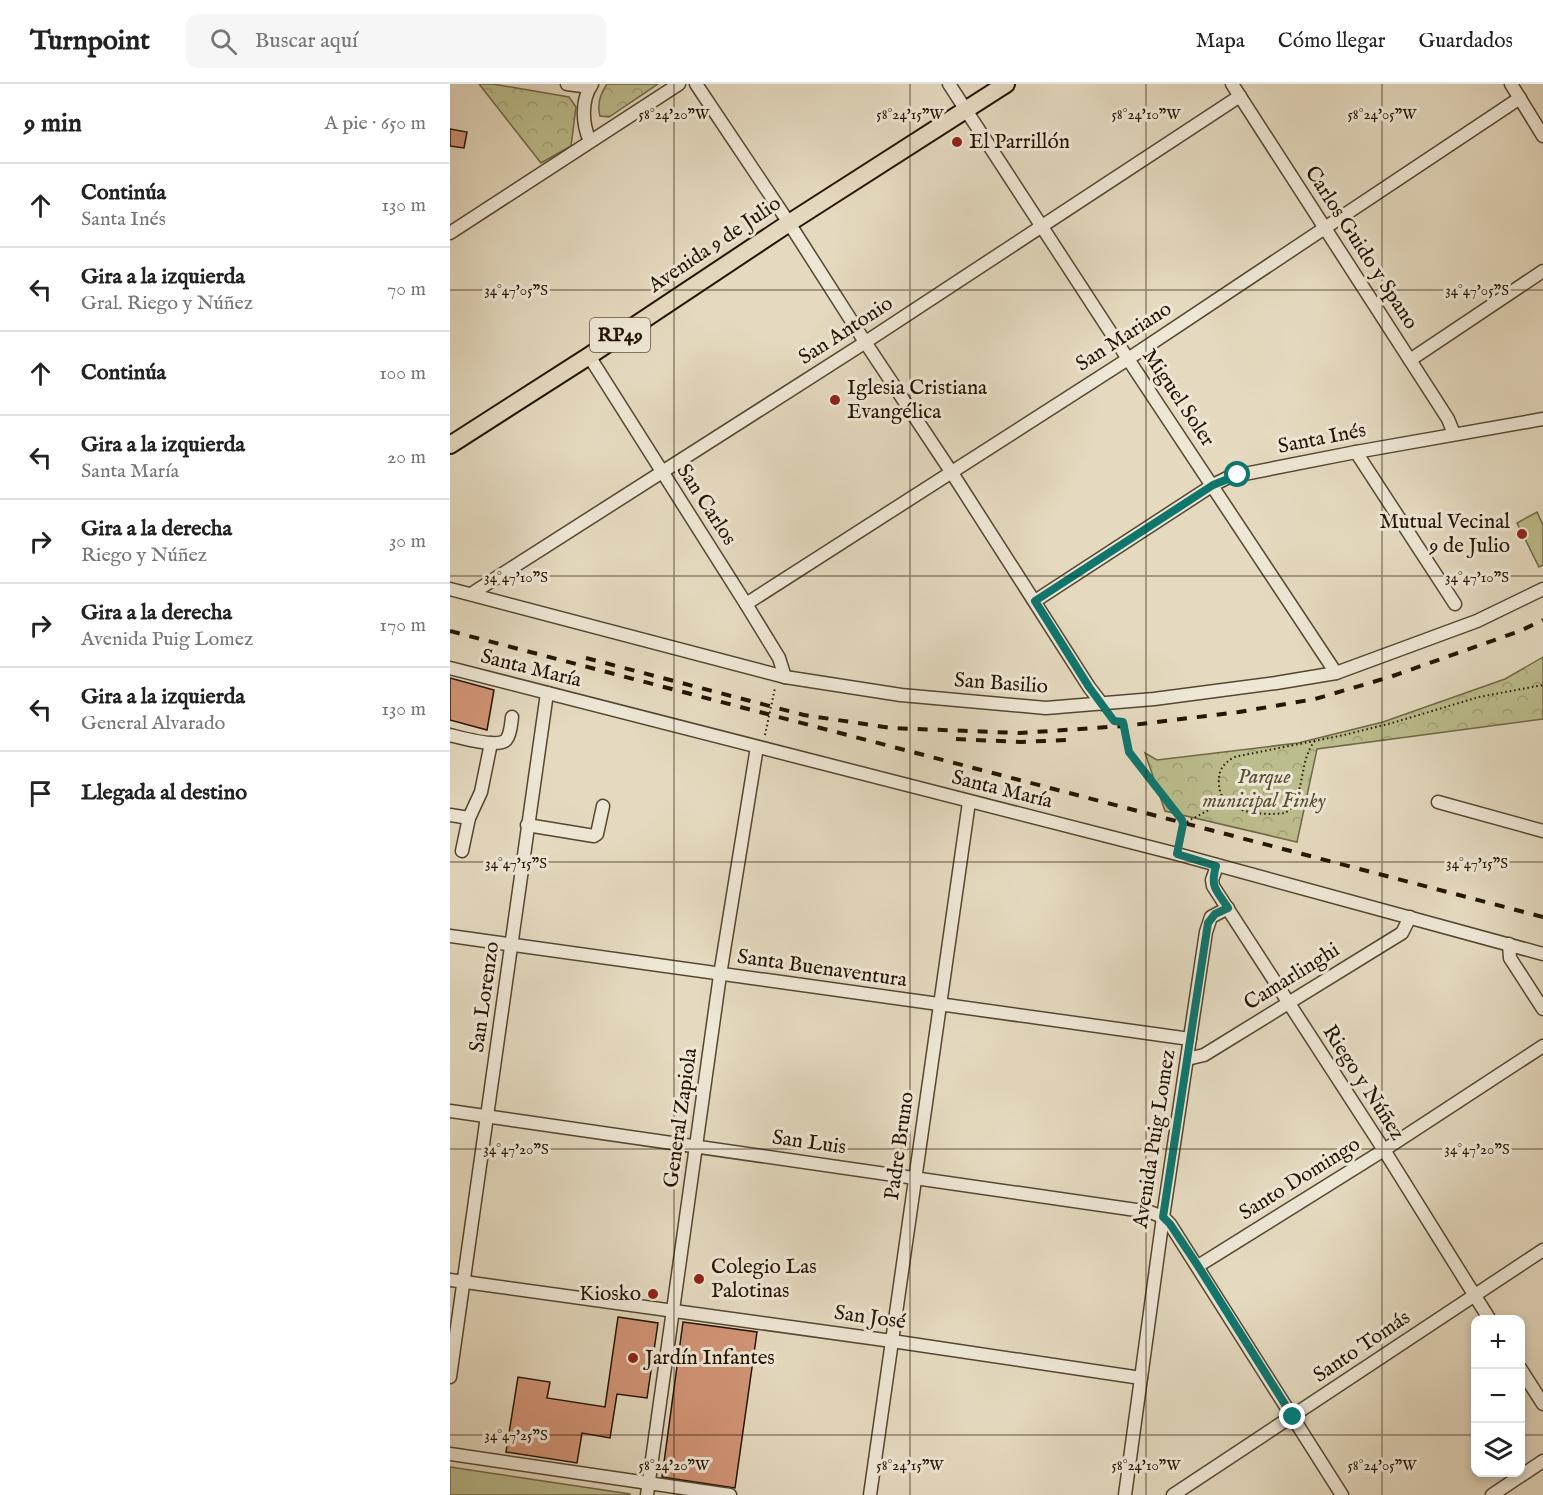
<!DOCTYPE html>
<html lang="es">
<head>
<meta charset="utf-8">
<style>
	:root { --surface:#fff; --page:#f6f6f6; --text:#222; --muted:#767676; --line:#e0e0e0 }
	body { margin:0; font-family:"IM FELL English",serif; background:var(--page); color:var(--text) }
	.controls { position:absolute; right:18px; bottom:18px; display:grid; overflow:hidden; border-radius:12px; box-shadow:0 3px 9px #0003 }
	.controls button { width:54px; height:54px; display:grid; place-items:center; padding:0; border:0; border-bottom:2px solid var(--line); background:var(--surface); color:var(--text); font:30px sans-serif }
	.stop { position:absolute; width:18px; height:18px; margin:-14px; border:4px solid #0f766e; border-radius:50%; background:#fff }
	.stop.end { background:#0f766e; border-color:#fff; box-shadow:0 2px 6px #0008 }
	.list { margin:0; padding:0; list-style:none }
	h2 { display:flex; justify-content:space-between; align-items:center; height:78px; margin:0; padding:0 24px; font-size:26px }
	h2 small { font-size:20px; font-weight:400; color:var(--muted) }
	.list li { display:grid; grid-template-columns:39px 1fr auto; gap:18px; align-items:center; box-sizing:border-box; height:84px; padding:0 24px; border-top:2px solid var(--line) }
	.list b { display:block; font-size:22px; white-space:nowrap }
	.list p { margin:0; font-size:20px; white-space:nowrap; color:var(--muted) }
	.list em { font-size:20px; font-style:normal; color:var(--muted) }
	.icon { flex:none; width:33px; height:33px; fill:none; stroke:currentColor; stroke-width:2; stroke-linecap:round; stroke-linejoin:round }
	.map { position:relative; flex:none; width:1093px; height:1411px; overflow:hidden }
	header { display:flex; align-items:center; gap:36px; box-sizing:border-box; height:84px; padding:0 30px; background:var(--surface); border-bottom:2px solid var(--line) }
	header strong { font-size:28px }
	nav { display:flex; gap:33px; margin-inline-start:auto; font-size:21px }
	.search { width:420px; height:54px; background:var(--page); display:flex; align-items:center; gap:15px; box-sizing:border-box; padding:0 21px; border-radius:12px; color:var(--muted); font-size:22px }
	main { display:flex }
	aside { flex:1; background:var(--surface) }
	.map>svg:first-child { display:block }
</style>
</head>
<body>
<header>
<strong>Turnpoint</strong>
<div class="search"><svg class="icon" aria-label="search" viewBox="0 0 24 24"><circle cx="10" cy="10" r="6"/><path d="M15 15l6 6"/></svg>Buscar aquí</div>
<nav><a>Mapa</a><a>Cómo llegar</a><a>Guardados</a></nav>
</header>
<main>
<aside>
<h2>9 min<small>A pie · 650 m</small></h2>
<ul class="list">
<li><svg class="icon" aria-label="ahead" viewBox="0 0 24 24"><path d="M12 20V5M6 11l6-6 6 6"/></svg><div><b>Continúa</b><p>Santa Inés</p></div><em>130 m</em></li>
<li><svg class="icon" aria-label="left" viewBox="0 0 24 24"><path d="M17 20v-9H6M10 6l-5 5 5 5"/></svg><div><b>Gira a la izquierda</b><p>Gral. Riego y Núñez</p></div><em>70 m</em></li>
<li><svg class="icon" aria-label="ahead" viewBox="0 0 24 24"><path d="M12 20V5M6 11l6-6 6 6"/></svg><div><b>Continúa</b></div><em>100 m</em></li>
<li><svg class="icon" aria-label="left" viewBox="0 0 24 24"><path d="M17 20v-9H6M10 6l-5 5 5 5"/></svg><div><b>Gira a la izquierda</b><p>Santa María</p></div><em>20 m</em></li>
<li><svg class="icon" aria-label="right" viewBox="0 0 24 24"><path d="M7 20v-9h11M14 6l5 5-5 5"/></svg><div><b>Gira a la derecha</b><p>Riego y Núñez</p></div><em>30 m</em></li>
<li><svg class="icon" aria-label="right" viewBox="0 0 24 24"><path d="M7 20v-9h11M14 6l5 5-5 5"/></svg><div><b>Gira a la derecha</b><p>Avenida Puig Lomez</p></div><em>170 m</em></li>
<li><svg class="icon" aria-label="left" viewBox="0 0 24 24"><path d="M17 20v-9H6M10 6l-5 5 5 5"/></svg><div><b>Gira a la izquierda</b><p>General Alvarado</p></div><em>130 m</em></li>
<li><svg class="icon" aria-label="arrive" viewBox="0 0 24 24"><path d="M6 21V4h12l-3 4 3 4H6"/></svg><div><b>Llegada al destino</b></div></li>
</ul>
</aside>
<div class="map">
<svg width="1093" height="1411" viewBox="0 0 1093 1411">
	<defs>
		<pattern id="park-crowns" width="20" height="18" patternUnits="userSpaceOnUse" patternTransform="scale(1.5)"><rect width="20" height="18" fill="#bcbd8d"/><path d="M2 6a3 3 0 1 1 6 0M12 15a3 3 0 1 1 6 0" fill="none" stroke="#a1a278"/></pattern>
	</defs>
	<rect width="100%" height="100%" fill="#e5dac0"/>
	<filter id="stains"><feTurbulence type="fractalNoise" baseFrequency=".00333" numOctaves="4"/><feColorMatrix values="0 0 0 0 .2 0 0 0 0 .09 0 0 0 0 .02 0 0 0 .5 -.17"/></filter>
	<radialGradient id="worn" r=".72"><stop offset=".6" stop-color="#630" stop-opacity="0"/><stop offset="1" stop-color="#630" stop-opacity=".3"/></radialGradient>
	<g fill="url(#park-crowns)" stroke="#706846" stroke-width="1.5">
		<path d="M29,0H43L119,13L126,23L121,62L91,79Z"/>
		<path d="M157,0H208L159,33L150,32C147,21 150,10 157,0Z"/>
		<path d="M1093,573V635L867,665L847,758L715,727L695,669L707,676L848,659L933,638L1055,595Z"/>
	</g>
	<g fill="#bcbd8d" stroke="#706846" stroke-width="1.5">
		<path d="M1087,428L1093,441V481L1089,483L1067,439Z"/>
		<path d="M0,1383L180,1410V1411H0Z"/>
	</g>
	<g fill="#d29577" stroke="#241400" stroke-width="1.5">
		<path d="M0,45L17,48L14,64L0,62Z"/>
		<path d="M0,594L44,606L37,646L0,636Z"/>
		<path d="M168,1233L208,1239L197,1314L167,1310L160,1354L132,1349L127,1379L56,1368L68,1293L100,1298L97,1314L155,1323Z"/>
		<path d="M233,1238L307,1248L285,1404L212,1393Z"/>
	</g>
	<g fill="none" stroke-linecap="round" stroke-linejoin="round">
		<g stroke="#544630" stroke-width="15">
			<g id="minor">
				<path d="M117,0L140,3"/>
				<path d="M246,0L339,139L415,258L502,389L639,603L652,620"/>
				<path d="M499,0L678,275L886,589"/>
				<path d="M782,0L998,335L1004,350"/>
				<path d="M1061,0L1093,52"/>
				<path d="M140,57C132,40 131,16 142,0"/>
				<path d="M0,149L229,0"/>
				<path d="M139,272L296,520L329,574L335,593"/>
				<path d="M960,276L1093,187"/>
				<path d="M906,368L1005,520"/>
				<path d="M0,505L335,593L451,611L596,624L704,615L826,599L886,589L1027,537L1093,505"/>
				<path d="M21,510L408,263L790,12"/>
				<path d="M585,517L763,401L779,393L906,368L1093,335"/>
				<path d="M296,520L678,275L1070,14"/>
				<path d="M0,584L727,770L1093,870"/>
				<path d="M0,651C12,654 47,664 56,656C61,650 61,640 62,633"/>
				<path d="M988,718L1093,747"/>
				<path d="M0,731L19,734"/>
				<path d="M77,741L144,752L147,750L153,722"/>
				<path d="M12,767L19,734L31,708L41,659"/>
				<path d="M767,782L762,796L763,802L934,1066L1040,1236"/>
				<path d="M0,852L740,955"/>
				<path d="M1059,860L1060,874L1093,925"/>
				<path d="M737,975L754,971L952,849L960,833"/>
				<path d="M0,1027L700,1128L713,1133L720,1140L892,1411"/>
				<path d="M748,1182L934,1066L1093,962"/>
				<path d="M0,1196L442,1257L691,1294"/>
				<path d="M1070,1284L1093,1320"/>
				<path d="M0,1293L97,609"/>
				<path d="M0,1370L280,1411"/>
				<path d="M197,1411L270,891L307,663"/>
				<path d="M420,1411L519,718"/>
				<path d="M675,1411L713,1133L756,848L761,833L778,824"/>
				<path d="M723,1411L1093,1166"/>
				<path d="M1042,1411L1093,1377"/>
			</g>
		</g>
		<g stroke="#241400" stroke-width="20">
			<path id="major" d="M0,361L139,272L339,139L556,0"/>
		</g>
		<g stroke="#241400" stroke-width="2" stroke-dasharray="1.5 3" stroke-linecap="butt">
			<path d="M660,631L664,637L673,638L679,668L732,736L733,740L729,758"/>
			<path d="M315,651L325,604"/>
			<path d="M865,657C848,676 856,716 835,729C813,732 769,729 769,700C768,686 773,680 784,673L894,651L942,639L1029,613L1093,601"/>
			<path d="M733,740L775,717"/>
		</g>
		<use href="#minor" stroke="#eee7d6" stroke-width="12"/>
		<use href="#major" stroke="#e5dac0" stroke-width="16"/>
		<g stroke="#241400" stroke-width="4" stroke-dasharray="10 10" stroke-linecap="butt">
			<path d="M0,547L1093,833"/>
			<path d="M136,574L354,631L441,644L570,649L674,642L789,628L865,615L940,593L1070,547L1093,536"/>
			<path d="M506,655L571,658L617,656"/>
		</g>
	</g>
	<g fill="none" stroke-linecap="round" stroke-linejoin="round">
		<path stroke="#0f766e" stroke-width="8" d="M788,391L763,401L585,517L639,603L664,637L673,638L679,668L732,736L733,740L727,770L766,782C760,804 766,805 778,824L765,830L758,839L713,1133L720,1140L748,1182L843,1333"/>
	</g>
	<path fill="none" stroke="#241400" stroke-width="1.5" stroke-opacity="0.45" d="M224,0V1411M460,0V1411M696,0V1411M932,0V1411M0,206H1093M0,492H1093M0,778H1093M0,1065H1093M0,1351H1026M1070,1351H1093"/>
	<g fill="#8f2418" stroke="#eee7d6" stroke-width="2">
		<circle cx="507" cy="58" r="6"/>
		<circle cx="385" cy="316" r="6"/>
		<circle cx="1072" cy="450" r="6"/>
		<circle cx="249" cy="1195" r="6"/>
		<circle cx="203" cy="1210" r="6"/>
		<circle cx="183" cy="1274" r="6"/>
	</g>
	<g text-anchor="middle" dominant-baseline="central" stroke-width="6" stroke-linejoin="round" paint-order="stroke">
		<rect fill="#eee7d6" stroke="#615340" stroke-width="1.5" x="140" y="234" width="60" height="34" rx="4.5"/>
		<g font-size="20" font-weight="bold" fill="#241400">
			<text x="170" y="251">RP49</text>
		</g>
		<g font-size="21" fill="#241400" stroke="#eee7d6" text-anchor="start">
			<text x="519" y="58">El Parrillón</text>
			<text x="397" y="304">Iglesia Cristiana<tspan x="397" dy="24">Evangélica</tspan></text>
			<text x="1060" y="438" text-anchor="end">Mutual Vecinal<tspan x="1060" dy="24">9 de Julio</tspan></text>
			<text x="261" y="1183">Colegio Las<tspan x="261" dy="24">Palotinas</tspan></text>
			<text x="191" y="1210" text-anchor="end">Kiosko</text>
			<text x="195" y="1274">Jardín Infantes</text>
		</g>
		<g font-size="21" fill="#241400" stroke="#eee7d6">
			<text transform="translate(265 161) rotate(-34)">Avenida 9 de Julio</text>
			<text transform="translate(911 164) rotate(57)">Carlos Guido y Spano</text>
			<text transform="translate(396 247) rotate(-33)">San Antonio</text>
			<text transform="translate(674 253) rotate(-33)">San Mariano</text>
			<text transform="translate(728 314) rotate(56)">Miguel Soler</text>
			<text transform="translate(872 355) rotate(-11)">Santa Inés</text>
			<text transform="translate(256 421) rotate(57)">San Carlos</text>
			<text transform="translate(81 585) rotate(14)">Santa María</text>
			<text transform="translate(551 600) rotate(4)">San Basilio</text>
			<text transform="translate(552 706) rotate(14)">Santa María</text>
			<text transform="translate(372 885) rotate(8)">Santa Buenaventura</text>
			<text transform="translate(842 893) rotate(-32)">Camarlinghi</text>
			<text transform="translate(35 913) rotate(-82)">San Lorenzo</text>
			<text transform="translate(913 999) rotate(57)">Riego y Núñez</text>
			<text transform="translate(231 1034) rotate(-82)">General Zapiola</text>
			<text transform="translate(705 1055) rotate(-81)">Avenida Puig Lomez</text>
			<text transform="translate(359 1059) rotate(8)">San Luis</text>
			<text transform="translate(450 1062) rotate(-82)">Padre Bruno</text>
			<text transform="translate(850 1095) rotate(-32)">Santo Domingo</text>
			<text transform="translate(420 1234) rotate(8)">San José</text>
			<text transform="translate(912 1263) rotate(-34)">Santo Tomás</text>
		</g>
		<g font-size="21" font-style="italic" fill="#594f31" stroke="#eee7d6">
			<text x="814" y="693">Parque<tspan x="814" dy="24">municipal Finky</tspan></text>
		</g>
	</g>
	<g font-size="15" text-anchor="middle" fill="#241400" stroke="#eee7d6" stroke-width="6" stroke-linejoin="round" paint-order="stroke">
		<text x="224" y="35">58°24'20"W</text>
		<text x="460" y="35">58°24'15"W</text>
		<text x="696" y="35">58°24'10"W</text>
		<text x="932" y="35">58°24'05"W</text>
		<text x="66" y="211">34°47'05"S</text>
		<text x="1027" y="211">34°47'05"S</text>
		<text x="66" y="498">34°47'10"S</text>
		<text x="1027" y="498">34°47'10"S</text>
		<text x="66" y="784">34°47'15"S</text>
		<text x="1027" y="784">34°47'15"S</text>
		<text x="66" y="1070">34°47'20"S</text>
		<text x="1027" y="1070">34°47'20"S</text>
		<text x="66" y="1356">34°47'25"S</text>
		<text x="224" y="1386">58°24'20"W</text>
		<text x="460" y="1386">58°24'15"W</text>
		<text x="696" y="1386">58°24'10"W</text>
		<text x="932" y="1386">58°24'05"W</text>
	</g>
	<rect width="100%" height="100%" filter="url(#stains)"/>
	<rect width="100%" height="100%" fill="url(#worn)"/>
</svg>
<div class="controls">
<button>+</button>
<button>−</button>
<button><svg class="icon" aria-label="layers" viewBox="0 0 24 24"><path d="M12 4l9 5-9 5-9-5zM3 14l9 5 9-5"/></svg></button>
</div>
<div class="stop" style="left:788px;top:391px"></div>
<div class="stop end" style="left:843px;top:1333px"></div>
</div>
</main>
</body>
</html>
